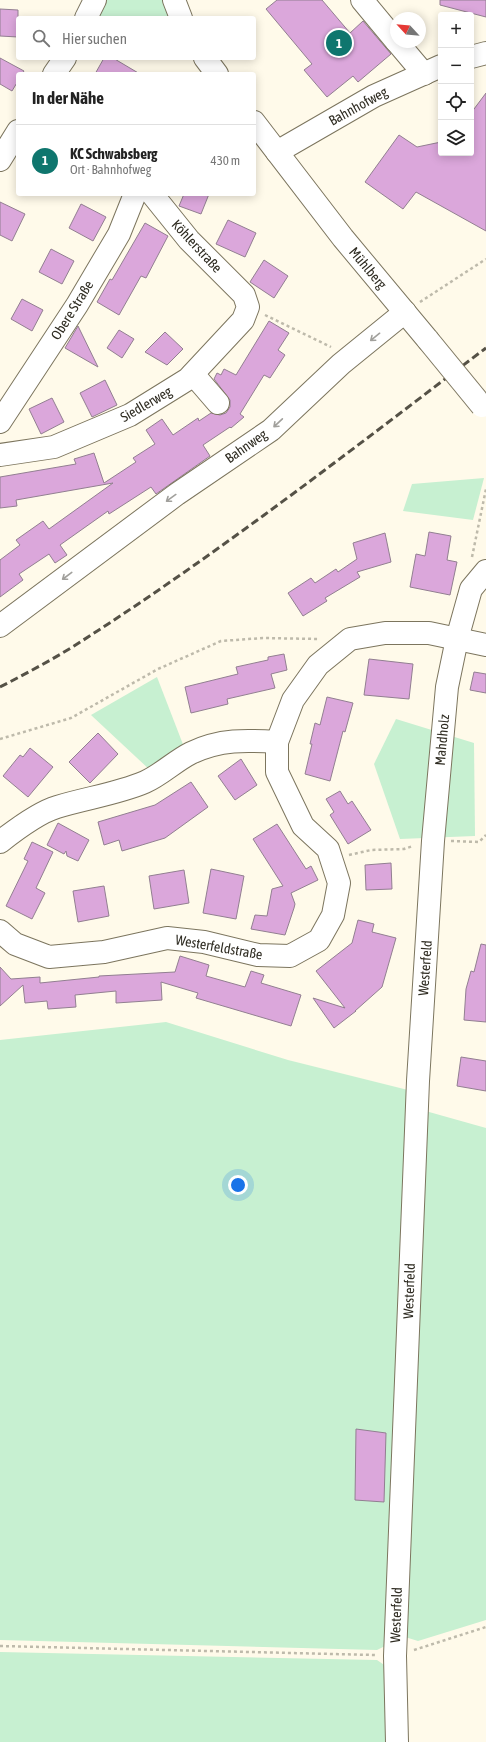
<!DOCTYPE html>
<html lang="de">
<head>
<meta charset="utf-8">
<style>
	:root { --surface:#fff; --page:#f6f6f6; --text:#222; --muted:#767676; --line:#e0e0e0; --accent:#0f766e }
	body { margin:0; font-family:"Asap Condensed",sans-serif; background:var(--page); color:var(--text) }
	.controls { position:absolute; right:12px; top:12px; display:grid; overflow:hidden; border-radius:4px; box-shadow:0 2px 10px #0003 }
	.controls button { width:36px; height:36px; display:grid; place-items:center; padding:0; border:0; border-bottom:1px solid var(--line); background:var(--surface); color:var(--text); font:20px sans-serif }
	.compass { position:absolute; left:390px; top:12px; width:36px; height:36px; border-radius:50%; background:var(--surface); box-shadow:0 2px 10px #0003; rotate:296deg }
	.you { position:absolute; left:238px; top:1185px; width:14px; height:14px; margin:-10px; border:3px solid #fff; border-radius:50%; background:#1a73e8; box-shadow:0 0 0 6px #1a73e833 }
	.badge { display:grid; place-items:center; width:26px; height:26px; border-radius:50%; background:var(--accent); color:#fff; font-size:13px; font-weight:700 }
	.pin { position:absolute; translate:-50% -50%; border:2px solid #fff; box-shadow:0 1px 4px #0006 }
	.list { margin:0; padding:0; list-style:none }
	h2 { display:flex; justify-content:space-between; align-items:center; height:52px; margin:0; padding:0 16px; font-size:17px }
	h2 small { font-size:13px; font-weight:400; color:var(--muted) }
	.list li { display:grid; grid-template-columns:26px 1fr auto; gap:12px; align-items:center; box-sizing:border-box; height:72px; padding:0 16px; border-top:1px solid var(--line) }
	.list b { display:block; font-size:15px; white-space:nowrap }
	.list p { margin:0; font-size:13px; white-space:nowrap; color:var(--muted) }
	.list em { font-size:13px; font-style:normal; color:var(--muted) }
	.icon { flex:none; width:22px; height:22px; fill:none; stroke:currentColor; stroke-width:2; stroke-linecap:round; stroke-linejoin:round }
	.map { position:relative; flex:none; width:486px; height:1742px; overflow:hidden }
	.search { position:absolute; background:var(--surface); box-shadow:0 2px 10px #0003; left:16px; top:16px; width:240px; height:44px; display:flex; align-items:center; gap:10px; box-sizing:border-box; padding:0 14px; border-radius:4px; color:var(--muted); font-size:15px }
	.panel { position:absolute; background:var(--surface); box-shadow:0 2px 10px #0003; left:16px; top:72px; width:240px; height:124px; border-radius:4px }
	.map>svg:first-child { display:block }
</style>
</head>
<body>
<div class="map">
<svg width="486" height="1742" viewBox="0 0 486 1742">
	<rect width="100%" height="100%" fill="#fffaea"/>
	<g fill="#c7f0d1">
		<path d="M101,0H168L175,18H93Z"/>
		<path d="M484,478L473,520L403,511L412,484Z"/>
		<path d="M157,677L184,747L151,771L91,715Z"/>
		<path d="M396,719L474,743L475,836L400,839L374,764Z"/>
		<path d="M166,1022L288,1060L412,1091L387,1645L377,1650L0,1640V1040Z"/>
		<path d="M422,1110L486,1128V1620L418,1641L405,1637Z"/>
		<path d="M0,1652L377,1660L390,1669L392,1742H0Z"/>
	</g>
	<g fill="#dba7db" stroke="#927f91">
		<path d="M277,0H322L350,33L363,21L391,54L358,82L353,76L327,97L304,70L312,64L266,9Z"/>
		<path d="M440,0H486V17L440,5Z"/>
		<path d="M0,9L18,10V37L0,36Z"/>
		<path d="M0,58L24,71L22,74H18V81L12,91L0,84Z"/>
		<path d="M104,58H113L140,74H95Z"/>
		<path d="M486,93V231L416,192L403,209L365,182L399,135L417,147L441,142V153H471V113Z"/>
		<path d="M184,194H209L201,214L179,206Z"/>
		<path d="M0,202L25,214L12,241L0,235Z"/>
		<path d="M81,204L106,217L93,241L69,228Z"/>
		<path d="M228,220L256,233L245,257L216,244Z"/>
		<path d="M145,223L168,236L146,278L141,276L119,315L97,302L110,279L112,280Z"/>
		<path d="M51,249L74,261L62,284L39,272Z"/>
		<path d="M264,260L288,276L274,298L250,282Z"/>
		<path d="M22,299L43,310L32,331L11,319Z"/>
		<path d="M269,321L289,333L278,350L285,355L270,378L264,375L240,414L244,417L231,428L230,427L203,445L210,456L156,494L151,487L109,514L108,511L60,545L67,555L55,563L49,554L19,574L23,580L0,597V560L20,545L16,540L43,521L49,529L113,483L16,500L17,506L0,508V477L76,464L74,459L94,453L104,483L136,462L133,458L155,444L146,430L162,419L173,435L198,418L199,421L211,413L220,415L226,413L230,407V400L214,379L217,373L221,375L224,369L236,375Z"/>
		<path d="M78,326L98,367L65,348Z"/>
		<path d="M119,330L134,339L122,358L107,348Z"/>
		<path d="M165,332L183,349L167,365L145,352Z"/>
		<path d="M105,380L117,405L92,417L80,393Z"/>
		<path d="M52,398L64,422L41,434L29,409Z"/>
		<path d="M429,532L451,536L447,560L457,562L450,595L410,587L416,554L425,556Z"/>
		<path d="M385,533L391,562L357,572L360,577L325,598L327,601L303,616L288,593L311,578L315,583L336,569L338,572L357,559L353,543Z"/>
		<path d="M284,654L287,670L271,674L275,688L227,699L228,704L191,713L185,687L238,674L236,667L268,660V657Z"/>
		<path d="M369,659L413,664L409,699L364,695Z"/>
		<path d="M474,672L486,674V693L470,690Z"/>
		<path d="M327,697L353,703L345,732L343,731L330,781L305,774L312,744H310L315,723L320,725Z"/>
		<path d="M98,733L118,754L90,783L69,762Z"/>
		<path d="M30,748L53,767L28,797L3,776L20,755L23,757Z"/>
		<path d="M241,759L257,785L235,800L218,776Z"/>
		<path d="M191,782L208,807L165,838L122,851L119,840L104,845L98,822L155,805Z"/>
		<path d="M340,791L348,804L352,801L371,830L348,844L330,815L334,812L326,799Z"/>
		<path d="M58,823L89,840L78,861L67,856L66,851L64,854L47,845Z"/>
		<path d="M277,824L306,869L311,866L318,880L291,893L295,904L294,908L285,935L251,929L255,915L267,916L272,889L283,886L253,839Z"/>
		<path d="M32,842L53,852L36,888L45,893L32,919L6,906L28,861L24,859Z"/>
		<path d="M391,863L392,889L366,890L365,865Z"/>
		<path d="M211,869L244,876L236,919L203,913Z"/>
		<path d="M184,870L189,903L154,909L149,876Z"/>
		<path d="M104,886L109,916L78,922L73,891Z"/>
		<path d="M358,920L374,924L372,932L396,938L382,987L355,1011H356L334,1028L313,998L345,1008L316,971L352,943Z"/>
		<path d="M481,944L486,945V1022L464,1020L466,989L471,971L474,972Z"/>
		<path d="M180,956L209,965L206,976L245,987L251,971L264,975L261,983L301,995L291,1026L196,998L198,993L161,982L162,1000L116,1003V991L75,995L76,1007L48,1009L47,1001L25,1003L23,985L0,1006V967L11,979L40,977V983L99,977V976L175,972Z"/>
		<path d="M461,1057L486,1061V1091L457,1086Z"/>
		<path d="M356,1429L386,1433L384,1502L355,1500Z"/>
	</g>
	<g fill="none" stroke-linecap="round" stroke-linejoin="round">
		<g stroke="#7c755e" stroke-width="24">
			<g id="minor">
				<path d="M174,0L181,18"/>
				<path d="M362,0L396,41"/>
				<path d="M86,18L95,0"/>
				<path d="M397,42L424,74"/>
				<path d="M471,57L486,53"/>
				<path d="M205,58L217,74"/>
				<path d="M54,74L65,58"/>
				<path d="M254,122L343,238L428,340"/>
				<path d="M277,152L374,96L441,66"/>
				<path d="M0,160L18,131"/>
				<path d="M193,374L218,403"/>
				<path d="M0,422L77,305L119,234L135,194"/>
				<path d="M0,455L54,447L130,415L188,379L243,320L248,307L244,295L189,240L152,194"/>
				<path d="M0,626L177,494L271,430L341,364L405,312"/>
				<path d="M0,842C14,831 40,812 57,807C86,798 117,794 145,782C161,775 175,761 191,753C220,739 246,740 277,742"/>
				<path d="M0,931L15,944L49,957L104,952L167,938L204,942L258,955L290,956L319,940L333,915L339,883L328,849L303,826L277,772V742L293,700L318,665L350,639L385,633H429L486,645"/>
				<path d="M397,1742L395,1656L418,1081L433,841L447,687L457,639L471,589L486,571"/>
			</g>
		</g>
		<g stroke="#bebaab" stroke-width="2.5" stroke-dasharray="3 3" stroke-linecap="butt">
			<path d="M420,302L486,259"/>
			<path d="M265,315L331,347"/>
			<path d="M472,557L486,489"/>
			<path d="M0,739L71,718L158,669L221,641L263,638L319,639"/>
			<path d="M451,841L479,842L486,835"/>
			<path d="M349,855L371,850L404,849L413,846"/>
			<path d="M0,1646L375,1655"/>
			<path d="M414,1650L486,1627"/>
		</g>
		<use href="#minor" stroke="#fff" stroke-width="22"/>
		<path stroke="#555146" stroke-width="3" stroke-dasharray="8 4" stroke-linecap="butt" d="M0,687C25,674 50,661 74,646C217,555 351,450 486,348"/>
		<g stroke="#7c755e" stroke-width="24" stroke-linecap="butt">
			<path id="minor-bridge" d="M428,340L482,406"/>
		</g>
		<use href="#minor-bridge" stroke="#fff" stroke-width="22"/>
	</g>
	<defs><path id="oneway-shaft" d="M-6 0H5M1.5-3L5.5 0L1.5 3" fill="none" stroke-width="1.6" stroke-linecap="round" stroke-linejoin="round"/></defs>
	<g stroke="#a1a09c">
		<use href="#oneway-shaft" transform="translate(375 337) rotate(141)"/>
		<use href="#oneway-shaft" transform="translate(278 423) rotate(137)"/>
		<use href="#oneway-shaft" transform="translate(171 498) rotate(144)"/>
		<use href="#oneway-shaft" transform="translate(67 576) rotate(143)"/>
	</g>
	<g text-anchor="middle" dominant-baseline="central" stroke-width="3" stroke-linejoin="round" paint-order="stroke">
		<g font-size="14" fill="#2f2c22" stroke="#fff">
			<text transform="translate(358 106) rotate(-29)">Bahnhofweg</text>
			<text transform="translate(197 246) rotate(47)">Köhlerstraße</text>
			<text transform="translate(368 268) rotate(50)">Mühlberg</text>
			<text transform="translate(72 310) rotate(-58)">Obere Straße</text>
			<text transform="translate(146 404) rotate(-30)">Siedlerweg</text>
			<text transform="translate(246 446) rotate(-35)">Bahnweg</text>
			<text transform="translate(442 740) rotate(-85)">Mahdholz</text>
			<text transform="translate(219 947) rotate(10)">Westerfeldstraße</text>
			<text transform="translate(425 968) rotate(-86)">Westerfeld</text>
			<text transform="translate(409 1291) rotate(-88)">Westerfeld</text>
			<text transform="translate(396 1615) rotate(-88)">Westerfeld</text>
		</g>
	</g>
</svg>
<div class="controls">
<button>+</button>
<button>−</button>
<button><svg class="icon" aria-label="locate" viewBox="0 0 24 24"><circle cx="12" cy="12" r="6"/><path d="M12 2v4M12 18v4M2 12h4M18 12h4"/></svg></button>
<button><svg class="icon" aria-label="layers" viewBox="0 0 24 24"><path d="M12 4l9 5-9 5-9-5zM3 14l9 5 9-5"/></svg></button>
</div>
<svg class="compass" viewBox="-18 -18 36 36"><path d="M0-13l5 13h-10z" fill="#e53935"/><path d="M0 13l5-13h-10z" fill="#767676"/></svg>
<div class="you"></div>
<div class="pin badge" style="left:339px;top:43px">1</div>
<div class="search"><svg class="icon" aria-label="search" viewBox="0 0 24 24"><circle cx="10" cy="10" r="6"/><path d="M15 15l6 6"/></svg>Hier suchen</div>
<section class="panel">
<h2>In der Nähe<small></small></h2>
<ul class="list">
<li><span class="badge">1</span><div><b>KC Schwabsberg</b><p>Ort · Bahnhofweg</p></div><em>430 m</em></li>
</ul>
</section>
</div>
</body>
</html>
